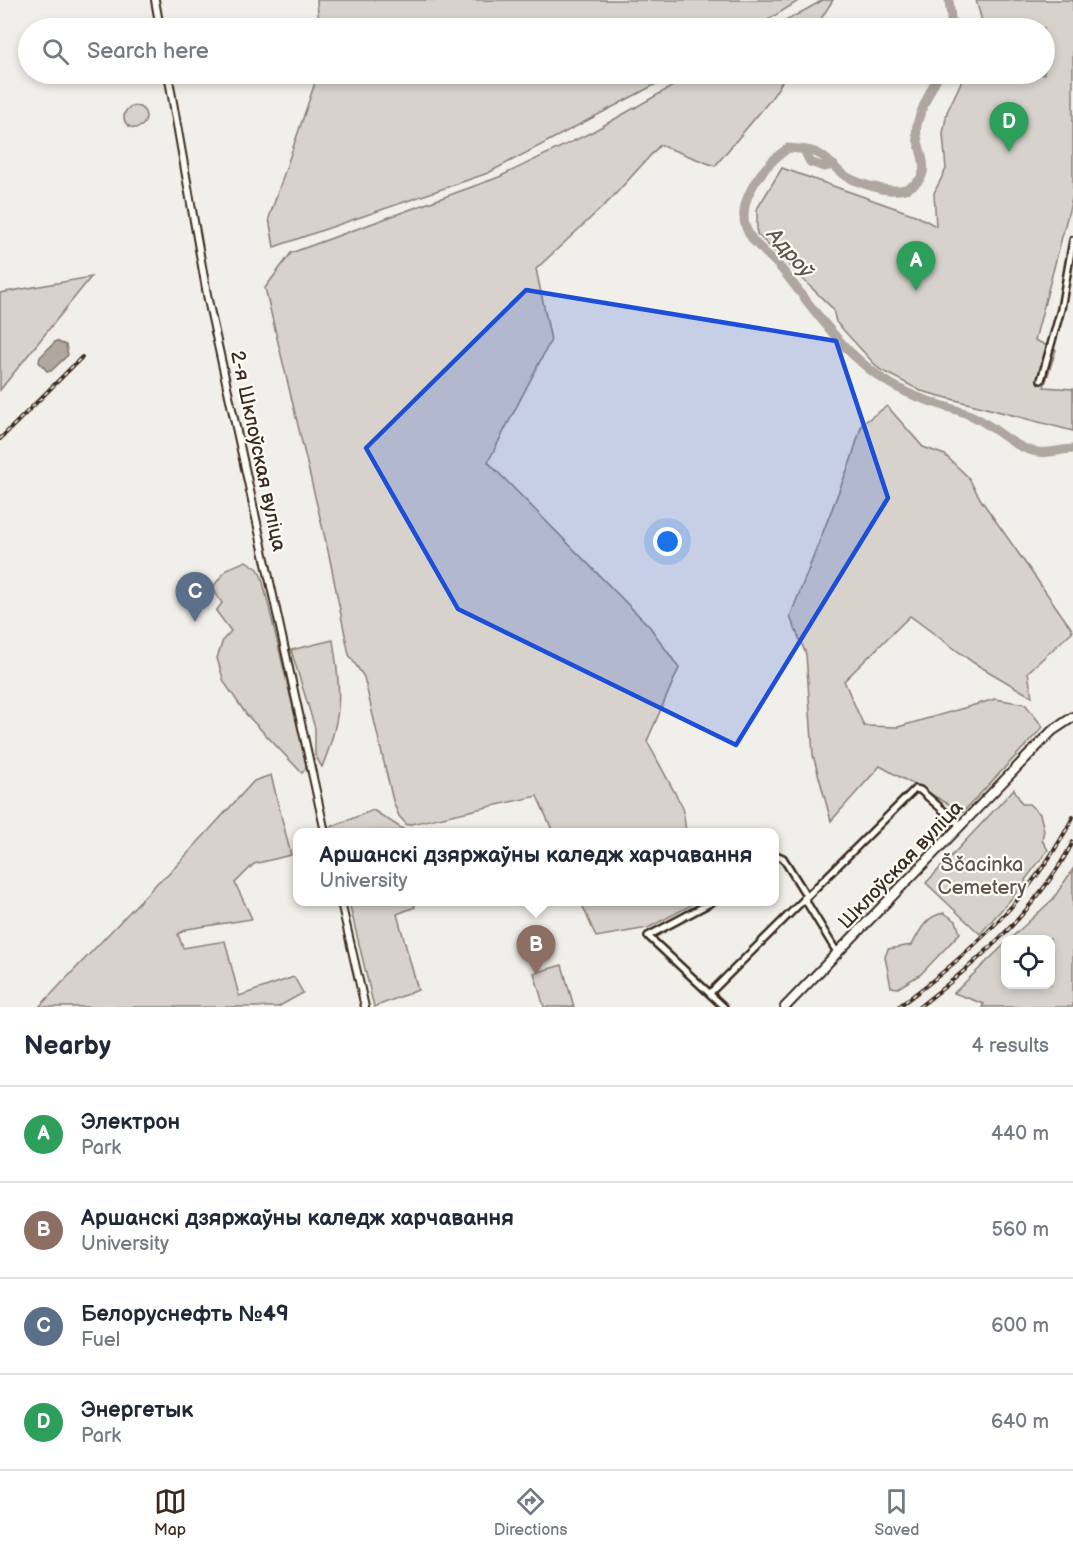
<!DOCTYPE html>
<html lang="en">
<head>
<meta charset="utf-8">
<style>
	:root { --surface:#fff; --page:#f6f6f7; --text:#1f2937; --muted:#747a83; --line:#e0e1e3; --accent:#3b2a1e }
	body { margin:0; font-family:"Balsamiq Sans",sans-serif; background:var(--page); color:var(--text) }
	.controls { position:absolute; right:18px; bottom:18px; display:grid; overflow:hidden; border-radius:12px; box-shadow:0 3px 9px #0003 }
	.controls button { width:54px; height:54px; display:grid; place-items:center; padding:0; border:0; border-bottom:2px solid var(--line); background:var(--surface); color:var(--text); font:30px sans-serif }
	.you { position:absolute; left:668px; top:542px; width:21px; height:21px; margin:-15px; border:4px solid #fff; border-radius:50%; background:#1a73e8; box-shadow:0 0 0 9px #1a73e833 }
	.badge { display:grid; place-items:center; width:39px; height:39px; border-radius:50%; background:var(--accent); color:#fff; font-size:20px; font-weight:700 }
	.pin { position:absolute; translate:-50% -50px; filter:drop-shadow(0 2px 3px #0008) }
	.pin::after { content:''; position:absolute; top:32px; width:21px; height:18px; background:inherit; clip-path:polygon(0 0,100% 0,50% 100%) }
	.popup { position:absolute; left:293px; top:828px; width:486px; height:78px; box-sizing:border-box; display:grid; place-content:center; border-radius:12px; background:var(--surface); filter:drop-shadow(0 2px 4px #0005); font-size:20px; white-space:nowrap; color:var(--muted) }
	.popup b { font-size:22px; color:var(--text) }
	.popup::after { content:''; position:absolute; left:50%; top:100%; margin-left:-12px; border:12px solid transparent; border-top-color:var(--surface) }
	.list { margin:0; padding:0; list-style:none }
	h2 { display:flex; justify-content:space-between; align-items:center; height:78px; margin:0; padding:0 24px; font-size:26px }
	h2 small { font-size:20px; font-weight:400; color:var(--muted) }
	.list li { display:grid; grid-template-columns:39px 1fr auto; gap:18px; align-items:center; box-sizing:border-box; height:96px; padding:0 24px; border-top:2px solid var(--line) }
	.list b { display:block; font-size:22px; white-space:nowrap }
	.list p { margin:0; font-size:20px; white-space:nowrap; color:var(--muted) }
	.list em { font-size:20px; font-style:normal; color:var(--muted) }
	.icon { flex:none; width:33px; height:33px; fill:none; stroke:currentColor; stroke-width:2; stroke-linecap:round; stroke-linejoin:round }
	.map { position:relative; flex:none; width:1073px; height:1007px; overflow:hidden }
	.search { position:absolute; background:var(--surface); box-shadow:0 3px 9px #0003; left:18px; right:18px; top:18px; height:66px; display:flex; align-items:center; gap:15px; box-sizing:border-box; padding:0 21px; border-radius:33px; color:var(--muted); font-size:22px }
	.sheet { height:462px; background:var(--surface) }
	nav { display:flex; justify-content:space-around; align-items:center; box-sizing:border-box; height:84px; border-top:2px solid var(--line); background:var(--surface); font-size:16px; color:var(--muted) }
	nav a { display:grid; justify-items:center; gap:3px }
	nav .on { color:var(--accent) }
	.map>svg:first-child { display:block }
</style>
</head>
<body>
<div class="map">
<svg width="1073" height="1007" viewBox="0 0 1073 1007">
	<rect width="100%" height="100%" fill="#f1efea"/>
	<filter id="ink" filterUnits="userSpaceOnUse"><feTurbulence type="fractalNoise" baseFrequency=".0167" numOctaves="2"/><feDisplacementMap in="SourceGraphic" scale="12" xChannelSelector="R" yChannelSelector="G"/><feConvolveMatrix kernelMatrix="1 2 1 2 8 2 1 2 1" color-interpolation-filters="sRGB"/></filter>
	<g filter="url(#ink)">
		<g fill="#d7d2cc" stroke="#897e75" stroke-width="1.5">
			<path d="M317,0H800L755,28H319Z"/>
			<path d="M823,0H833L815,28H773Z"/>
			<path d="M976,0H1073V195L1035,340L1056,350L1044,387L1073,389V431L921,391L879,369L836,322L833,309L757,234V209L782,168L915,215L936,226L934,193L946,169L943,134L947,112L965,74H1044V28H984Z"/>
			<path d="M318,74H675L488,173L274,247L269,218Z"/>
			<path d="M694,74H787L771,99L715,166L660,145L611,199L536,269L551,340L488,462L650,627L679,668L647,741L683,808L686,832H553L537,796L407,825L399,816L393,801L364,677L349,655L329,555L265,288L291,253L499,177L592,132Z"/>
			<circle cx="135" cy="117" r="11"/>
			<path d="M91,277L0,390V293Z"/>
			<path d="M887,406L923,447L945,455L968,477L981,500L1073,631L1028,672L1032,697L974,663L910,616L844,681L864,726L898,727L995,699L1025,704L1043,727L963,812L880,766L831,821L813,755L806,654L790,617L851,460L862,424Z"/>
			<path d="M246,561L258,569L262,578L306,762V768L302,773L246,714L224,682L217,658L223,640L231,631L216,611L222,603L212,588L227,569Z"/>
			<path d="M333,640C341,694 343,715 322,767L315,755V728L291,650Z"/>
			<path d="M271,775L291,855L254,864L235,883L252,919L187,929L178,934L183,948L225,941L239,996L294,977L303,993L278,1007H39L159,881L167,876L254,781Z"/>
			<path d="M1014,789L1022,804H1029L1040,814L1044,830L1042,840L1048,850L1025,880L1026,882L980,934L926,883Z"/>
			<path d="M373,810L406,831L333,832L331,827Z"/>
			<path d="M1073,869V1007H982L984,1004L954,993L1005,944L1006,984H1050V939H1010L1053,899Z"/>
			<path d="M349,902H413L415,907L397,914L418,990L374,1007Z"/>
			<path d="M581,902H697L648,928L596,937Z"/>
			<path d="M944,913L956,921L960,933L921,974L898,988L891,987L885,957L888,949L912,945C920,930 926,916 944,913Z"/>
			<path d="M562,965L574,1007H544L534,973Z"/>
		</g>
		<path fill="#aea69f" stroke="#80746b" stroke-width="1.5" d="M56,341L66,345L68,355L51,371H47L39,362L40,357Z"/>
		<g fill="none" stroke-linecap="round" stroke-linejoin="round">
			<g stroke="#aea69f" stroke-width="9">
				<path d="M949,0L952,28"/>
				<path d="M939,74C931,90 921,107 917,125C912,145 939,172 910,187C894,196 859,184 844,175C835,169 829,159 819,154C811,149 798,149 788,148C763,166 727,208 753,240C762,251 775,260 784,272C820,317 852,367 906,392C926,402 949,406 970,415C993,424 1012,448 1037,452C1048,454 1062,449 1073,449"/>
				<path d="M804,150L810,162L824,167L834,165"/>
			</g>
			<g stroke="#3b2a1e" stroke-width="10">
				<g id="minor">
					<path d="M1041,380L1061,309L1073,240"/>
					<path d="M774,854L783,858L806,895"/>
					<path d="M804,898L838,954"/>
					<path d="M712,902L648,936L724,1007"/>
					<path d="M710,993L915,789L920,790L961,826"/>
				</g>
			</g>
			<g stroke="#3b2a1e" stroke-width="10">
				<g id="tertiary">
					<path d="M155,0L160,28"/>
					<path d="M168,74L208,300L325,832"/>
					<path d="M341,902L365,1007"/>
				</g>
			</g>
			<g stroke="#3b2a1e" stroke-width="12">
				<path id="primary" d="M785,1007L1052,731L1073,717"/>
			</g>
			<use href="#minor" stroke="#fdfcf7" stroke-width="5"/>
			<use href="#tertiary" stroke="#fdfcf7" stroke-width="6"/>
			<use href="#primary" stroke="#fdfcf7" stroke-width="8"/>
			<g stroke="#3b2a1e" stroke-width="4">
				<g id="rail">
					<path d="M0,439L82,357"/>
					<path d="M898,1007C968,956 1034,895 1073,817"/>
					<path d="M919,1007C979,961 1037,910 1073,842"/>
				</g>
			</g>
			<use href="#rail" stroke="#fdfcf7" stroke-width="1.5" stroke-dasharray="4.5" stroke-linecap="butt"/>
		</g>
	</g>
	<path fill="#1d4ed8" fill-opacity="0.2" stroke="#1d4ed8" stroke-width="4.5" stroke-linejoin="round" d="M526,290L836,341L888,498L736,745L458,609L366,448Z"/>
	<g text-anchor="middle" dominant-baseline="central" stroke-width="4.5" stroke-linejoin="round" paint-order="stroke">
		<g font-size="20" fill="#3b2a1e" stroke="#fdfcf7">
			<text transform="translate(258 451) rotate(78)">2-я Шклоўская вуліца</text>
			<text transform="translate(901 865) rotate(-46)">Шклоўская вуліца</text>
		</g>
		<g font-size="20" fill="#62544a" stroke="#fdfcf7">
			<text x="982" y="865">Ščacinka<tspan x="982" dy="23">Cemetery</tspan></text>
		</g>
		<g font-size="21" font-style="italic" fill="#63554b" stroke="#fdfcf7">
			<text transform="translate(790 253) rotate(49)">Адроў</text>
		</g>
	</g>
</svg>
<div class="controls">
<button><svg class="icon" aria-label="locate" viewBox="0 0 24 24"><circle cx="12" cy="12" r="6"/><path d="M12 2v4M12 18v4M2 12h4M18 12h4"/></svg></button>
</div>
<div class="you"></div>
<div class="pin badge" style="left:916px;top:291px;background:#2e9e5b">A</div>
<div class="pin badge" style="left:536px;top:975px;background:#8d6e63">B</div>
<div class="popup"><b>Аршанскі дзяржаўны каледж харчавання</b>University</div>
<div class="pin badge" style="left:195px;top:622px;background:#5c6f8a">C</div>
<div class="pin badge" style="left:1009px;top:152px;background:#2e9e5b">D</div>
<div class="search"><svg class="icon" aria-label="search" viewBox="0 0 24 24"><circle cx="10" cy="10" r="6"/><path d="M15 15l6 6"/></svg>Search here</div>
</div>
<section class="sheet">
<h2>Nearby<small>4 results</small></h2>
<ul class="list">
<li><span class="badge" style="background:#2e9e5b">A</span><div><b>Электрон</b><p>Park</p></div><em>440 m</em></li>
<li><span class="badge" style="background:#8d6e63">B</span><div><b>Аршанскі дзяржаўны каледж харчавання</b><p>University</p></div><em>560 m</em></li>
<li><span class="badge" style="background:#5c6f8a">C</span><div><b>Белоруснефть №49</b><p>Fuel</p></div><em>600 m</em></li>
<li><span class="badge" style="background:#2e9e5b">D</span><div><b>Энергетык</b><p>Park</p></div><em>640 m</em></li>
</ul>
</section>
<nav>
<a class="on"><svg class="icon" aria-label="map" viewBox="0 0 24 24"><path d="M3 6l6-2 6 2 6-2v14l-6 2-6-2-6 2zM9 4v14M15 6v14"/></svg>Map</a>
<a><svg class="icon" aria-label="directions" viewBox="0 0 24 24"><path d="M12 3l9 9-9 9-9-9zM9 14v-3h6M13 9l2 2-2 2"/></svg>Directions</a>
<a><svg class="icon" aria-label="saved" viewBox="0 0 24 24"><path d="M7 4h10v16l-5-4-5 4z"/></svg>Saved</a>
</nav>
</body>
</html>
